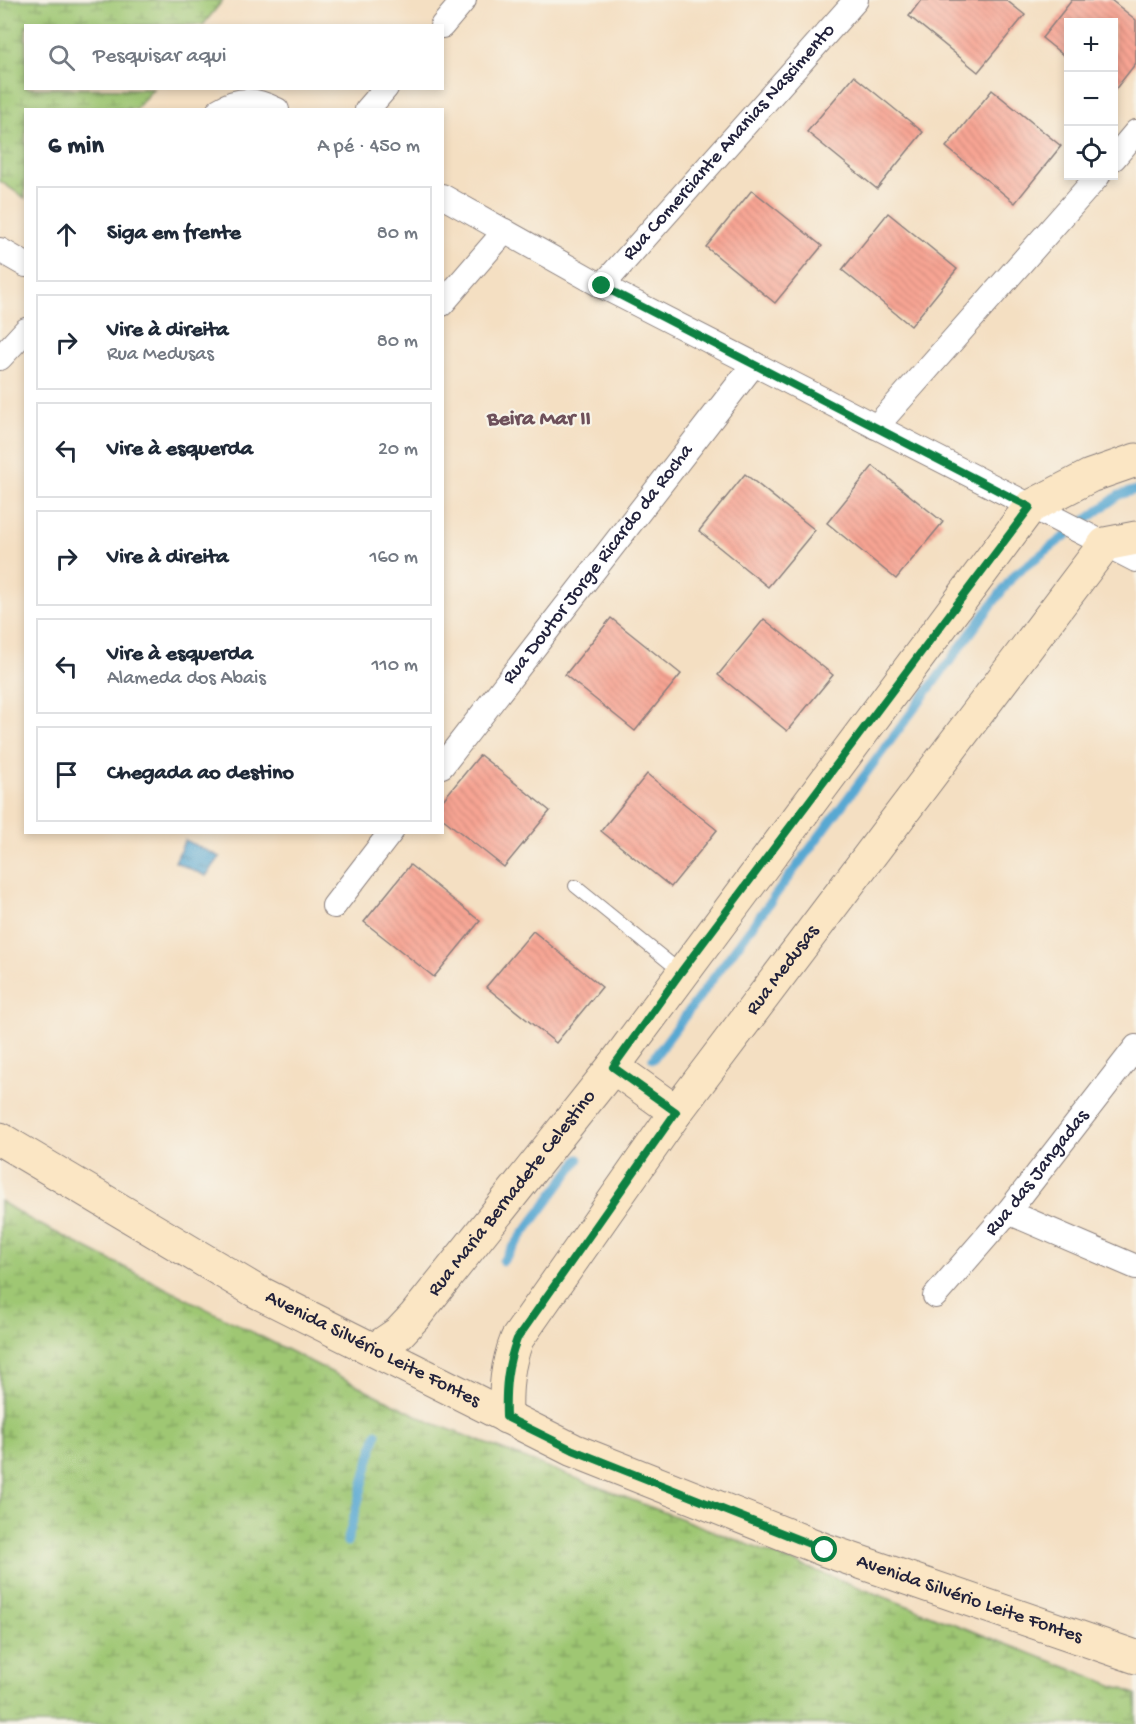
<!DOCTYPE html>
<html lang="pt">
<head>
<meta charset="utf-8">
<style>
	:root { --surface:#fff; --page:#f6f6f7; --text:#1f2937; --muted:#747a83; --line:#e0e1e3 }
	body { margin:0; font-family:"Gochi Hand",sans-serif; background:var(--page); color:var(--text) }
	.controls { position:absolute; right:18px; top:18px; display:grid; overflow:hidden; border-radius:0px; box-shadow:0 3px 9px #0003 }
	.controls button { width:54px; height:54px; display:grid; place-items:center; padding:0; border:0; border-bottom:2px solid var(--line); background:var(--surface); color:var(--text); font:30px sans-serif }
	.stop { position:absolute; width:18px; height:18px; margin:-14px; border:4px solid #0b8043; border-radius:50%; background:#fff }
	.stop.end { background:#0b8043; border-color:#fff; box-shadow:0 2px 6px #0008 }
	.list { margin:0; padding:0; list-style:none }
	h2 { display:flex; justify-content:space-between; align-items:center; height:78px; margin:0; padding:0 24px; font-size:26px }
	h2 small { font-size:20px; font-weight:400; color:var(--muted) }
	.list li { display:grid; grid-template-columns:39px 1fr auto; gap:18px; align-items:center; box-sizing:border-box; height:96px; margin:0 12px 12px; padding:0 12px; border:2px solid var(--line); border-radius:0px }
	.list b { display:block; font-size:22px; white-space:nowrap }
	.list p { margin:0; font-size:20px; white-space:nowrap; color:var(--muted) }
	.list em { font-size:20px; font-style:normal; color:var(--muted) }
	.icon { flex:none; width:33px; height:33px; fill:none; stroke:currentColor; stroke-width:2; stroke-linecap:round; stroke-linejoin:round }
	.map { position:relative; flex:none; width:1136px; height:1724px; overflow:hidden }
	.search { position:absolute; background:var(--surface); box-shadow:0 3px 9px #0003; left:24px; top:24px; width:420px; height:66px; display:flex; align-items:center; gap:15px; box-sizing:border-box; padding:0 21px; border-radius:0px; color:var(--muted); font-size:22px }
	.panel { position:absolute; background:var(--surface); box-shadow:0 3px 9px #0003; left:24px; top:108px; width:420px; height:726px; border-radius:0px }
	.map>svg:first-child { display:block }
</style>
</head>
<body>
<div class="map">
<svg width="1136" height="1724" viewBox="0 0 1136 1724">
	<defs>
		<pattern id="wetland-marsh" width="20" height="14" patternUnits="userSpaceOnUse" patternTransform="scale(1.5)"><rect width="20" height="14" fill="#9fc773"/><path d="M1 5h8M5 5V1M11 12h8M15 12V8" fill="none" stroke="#81a160"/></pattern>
		<pattern id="water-ripples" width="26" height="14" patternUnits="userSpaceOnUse" patternTransform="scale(1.5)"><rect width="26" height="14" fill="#58a8d2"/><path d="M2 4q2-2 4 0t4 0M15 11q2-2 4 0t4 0" fill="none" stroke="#4888ac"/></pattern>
		<pattern id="building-back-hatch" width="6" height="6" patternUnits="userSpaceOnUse" patternTransform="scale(1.5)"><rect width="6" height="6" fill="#f7a493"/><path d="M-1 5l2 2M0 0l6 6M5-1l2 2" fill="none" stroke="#d38d80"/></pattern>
	</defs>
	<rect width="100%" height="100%" fill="#f7f3e8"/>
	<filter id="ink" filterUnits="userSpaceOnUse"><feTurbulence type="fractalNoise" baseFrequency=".0167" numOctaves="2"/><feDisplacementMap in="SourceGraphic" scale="12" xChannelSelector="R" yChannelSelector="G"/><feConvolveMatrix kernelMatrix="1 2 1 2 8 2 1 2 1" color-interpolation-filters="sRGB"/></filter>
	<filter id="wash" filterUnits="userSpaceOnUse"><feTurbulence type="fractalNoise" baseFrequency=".008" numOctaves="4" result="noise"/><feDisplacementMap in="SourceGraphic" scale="24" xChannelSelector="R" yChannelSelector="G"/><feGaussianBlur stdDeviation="1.35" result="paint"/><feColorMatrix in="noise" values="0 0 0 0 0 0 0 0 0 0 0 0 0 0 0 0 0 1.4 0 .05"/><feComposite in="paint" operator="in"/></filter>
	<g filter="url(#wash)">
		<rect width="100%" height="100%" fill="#f4dfc2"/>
		<g fill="url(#wetland-marsh)" stroke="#607457" stroke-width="1.5">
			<path d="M0,0H223L203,25L26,26V88L153,89L136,109L26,110L25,198L0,181Z"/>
			<path d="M0,1201L31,1220L430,1422L1136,1694V1724H0Z"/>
		</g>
		<path fill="url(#water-ripples)" stroke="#3d6586" stroke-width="1.5" d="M185,840L220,857L206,876L175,862Z"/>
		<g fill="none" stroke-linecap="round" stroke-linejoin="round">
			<g stroke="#58a8d2" stroke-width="9">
				<path d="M653,1059L1014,575L1119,495L1136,490"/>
				<path d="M503,1261L579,1159"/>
				<path d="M347,1542L377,1433"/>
			</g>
		</g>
		<g id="blocks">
			<g fill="url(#building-back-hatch)">
				<path d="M921,0H1006L1025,15L978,72L909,16Z"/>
				<path d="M1072,0H1111L1136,20V63L1114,91V22H1068V59L1042,38Z"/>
				<path d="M854,76L923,132L877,189L807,132Z"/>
				<path d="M992,90L1061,146L1015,203L946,147Z"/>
				<path d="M752,190L822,246L775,303L706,247Z"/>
				<path d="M888,213L957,269L911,326L842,270Z"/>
				<path d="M873,466L943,522L896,579L827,523Z"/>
				<path d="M745,474L815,530L768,587L699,531Z"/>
				<path d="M611,618L681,674L635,731L565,675Z"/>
				<path d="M764,619L833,675L787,731L718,675Z"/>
				<path d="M480,755L550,811L504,867L442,818V801Z"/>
				<path d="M647,774L717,830L671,887L601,831Z"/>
				<path d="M410,865L480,921L434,977L364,922Z"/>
				<path d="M533,931L602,987L556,1043L486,987Z"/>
			</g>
		</g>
	</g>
	<g filter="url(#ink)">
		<use href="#blocks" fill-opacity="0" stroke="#8b807e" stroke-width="1.5"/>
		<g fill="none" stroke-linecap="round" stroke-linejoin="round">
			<g stroke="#8b807e" stroke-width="14">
				<path id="lane" d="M575,886L681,972"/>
			</g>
			<g stroke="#8b807e" stroke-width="26">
				<g id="street">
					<path d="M442,26L464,0"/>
					<path d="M219,110C240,97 255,99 277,110"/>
					<path d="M367,110L386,88"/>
					<path d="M1114,158L1136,132"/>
					<path d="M442,196L602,286L1136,560"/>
					<path d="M0,250L26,265"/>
					<path id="s1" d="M602,286L856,0"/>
					<path d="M442,304L505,231"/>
					<path d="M0,358L26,330"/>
					<path d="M876,427L1098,176"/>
					<path id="s2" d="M442,766L754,364"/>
					<path d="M334,906L391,832"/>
					<path d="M1008,1212L1136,1267"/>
					<path id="s3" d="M935,1296L1008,1212L1136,1047"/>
				</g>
			</g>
			<g stroke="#8b807e" stroke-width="35">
				<g id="secondary">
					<path d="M613,1067L676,1112"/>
					<path id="s4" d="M0,1139L254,1290L573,1450L825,1550L1136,1657"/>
					<path id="s5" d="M374,1350L399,1333L415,1316L613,1067L1030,507L1090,476L1136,460"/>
					<path id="s6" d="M506,1417C505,1388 507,1365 517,1339L676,1112L1105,544L1136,538"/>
				</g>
			</g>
			<use href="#lane" stroke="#fff" stroke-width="12"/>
			<use href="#street" stroke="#fff" stroke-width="24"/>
			<use href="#secondary" stroke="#fbe6c4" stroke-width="33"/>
		</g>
	</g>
	<g fill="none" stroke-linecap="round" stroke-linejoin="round" filter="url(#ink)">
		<path stroke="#0b8043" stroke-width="8" d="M602,286L1030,507L681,972L613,1067L676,1112L517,1339C507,1365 505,1388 506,1417L573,1450L825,1550"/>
	</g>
	<g text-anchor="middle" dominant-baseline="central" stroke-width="4.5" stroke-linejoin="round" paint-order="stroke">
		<g font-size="20" fill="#22223b" stroke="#f7f3e8">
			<text stroke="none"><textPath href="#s1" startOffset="192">Rua Comerciante Ananias Nascimento</textPath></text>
			<text stroke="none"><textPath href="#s2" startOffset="255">Rua Doutor Jorge Ricardo da Rocha</textPath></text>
			<text stroke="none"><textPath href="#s6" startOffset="534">Rua Medusas</textPath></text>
			<text stroke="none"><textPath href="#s3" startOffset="160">Rua das Jangadas</textPath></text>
			<text stroke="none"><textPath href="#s5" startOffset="210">Rua Maria Bernadete Celestino</textPath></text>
			<text stroke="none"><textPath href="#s4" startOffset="428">Avenida Silvério Leite Fontes</textPath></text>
			<text stroke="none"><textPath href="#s4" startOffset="1076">Avenida Silvério Leite Fontes</textPath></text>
		</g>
		<g font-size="22" font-weight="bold" fill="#6d505a" stroke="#f7f3e8">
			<text x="539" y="420">Beira Mar II</text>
		</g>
	</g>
</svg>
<div class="controls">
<button>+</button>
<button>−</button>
<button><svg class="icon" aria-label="locate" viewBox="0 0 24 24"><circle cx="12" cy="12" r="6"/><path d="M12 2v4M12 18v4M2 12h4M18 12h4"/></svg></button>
</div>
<div class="stop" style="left:825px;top:1550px"></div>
<div class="stop end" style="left:602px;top:286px"></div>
<div class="search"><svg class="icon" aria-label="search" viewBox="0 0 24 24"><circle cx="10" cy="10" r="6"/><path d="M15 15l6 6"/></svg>Pesquisar aqui</div>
<section class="panel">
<h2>6 min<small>A pé · 450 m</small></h2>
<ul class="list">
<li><svg class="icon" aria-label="ahead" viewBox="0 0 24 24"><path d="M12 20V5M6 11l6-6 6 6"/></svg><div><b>Siga em frente</b></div><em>80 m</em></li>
<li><svg class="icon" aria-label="right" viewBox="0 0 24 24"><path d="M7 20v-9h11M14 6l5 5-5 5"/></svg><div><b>Vire à direita</b><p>Rua Medusas</p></div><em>80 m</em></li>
<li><svg class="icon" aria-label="left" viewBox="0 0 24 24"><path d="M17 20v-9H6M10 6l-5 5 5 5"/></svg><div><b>Vire à esquerda</b></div><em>20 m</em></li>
<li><svg class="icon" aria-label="right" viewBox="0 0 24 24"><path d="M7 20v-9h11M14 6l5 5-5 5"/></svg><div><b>Vire à direita</b></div><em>160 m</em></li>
<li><svg class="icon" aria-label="left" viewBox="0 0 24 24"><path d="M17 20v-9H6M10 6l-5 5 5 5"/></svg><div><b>Vire à esquerda</b><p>Alameda dos Abais</p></div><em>110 m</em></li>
<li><svg class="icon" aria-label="arrive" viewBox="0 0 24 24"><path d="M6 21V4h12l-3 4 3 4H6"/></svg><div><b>Chegada ao destino</b></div></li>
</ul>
</section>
</div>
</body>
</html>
